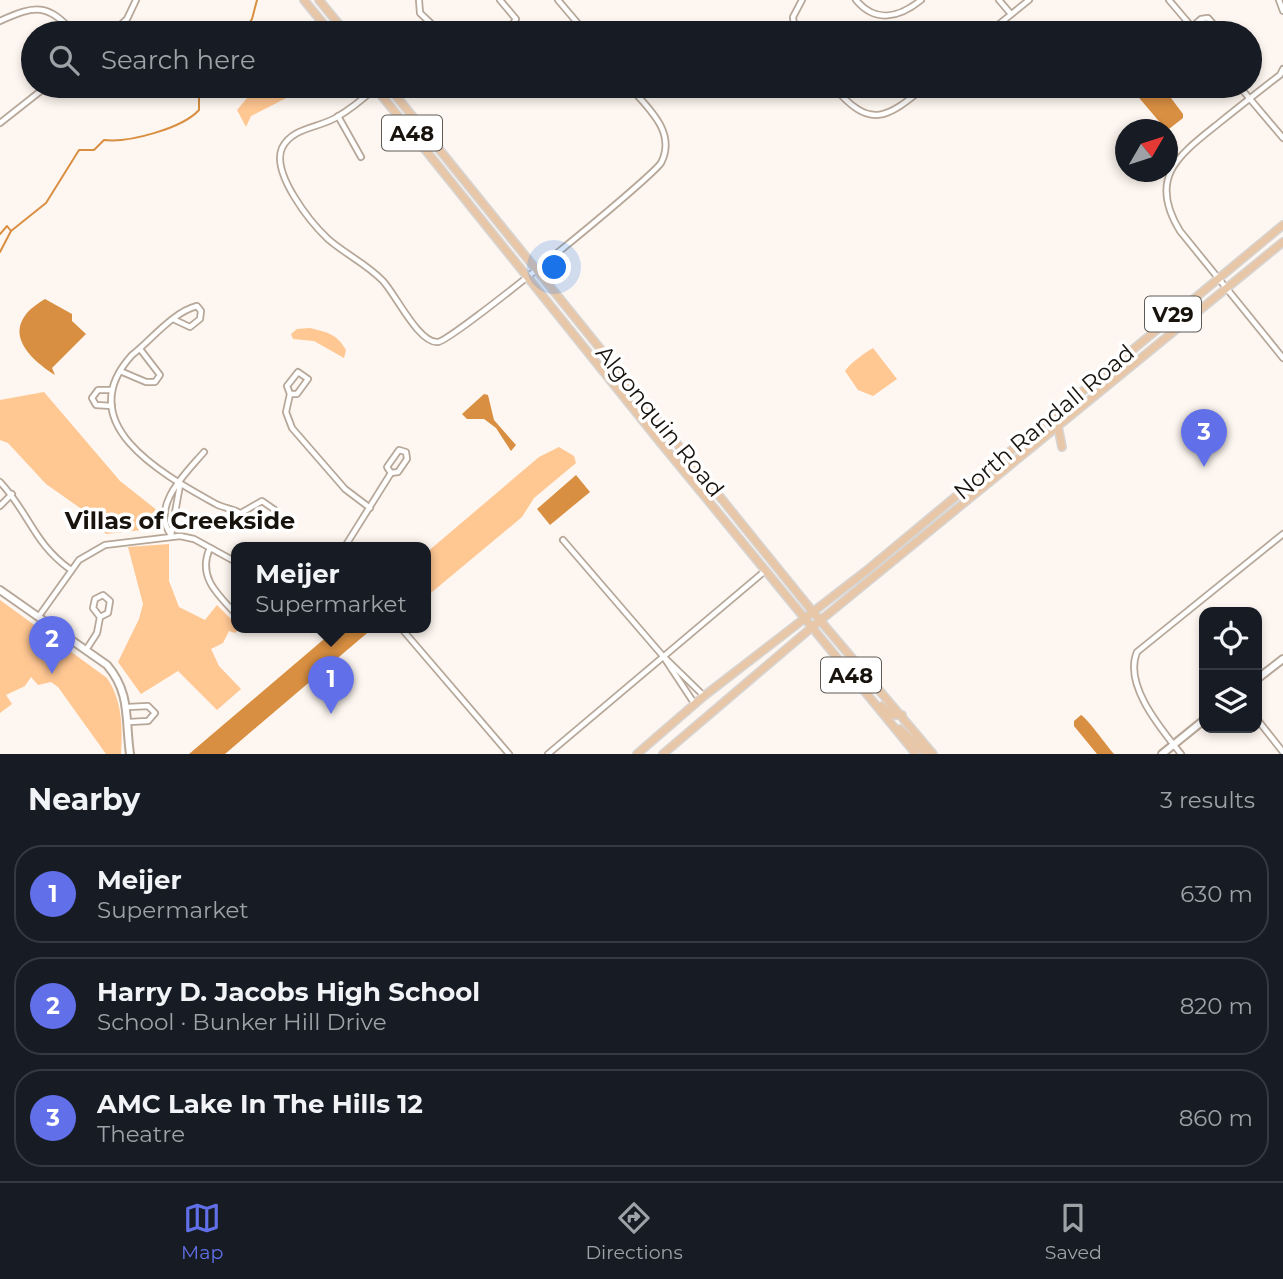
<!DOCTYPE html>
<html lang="en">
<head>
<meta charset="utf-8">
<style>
	:root { --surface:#171b24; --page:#242831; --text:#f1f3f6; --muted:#9ea1a6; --line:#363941; --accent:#6170e8 }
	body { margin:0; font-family:Montserrat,sans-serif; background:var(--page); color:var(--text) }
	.controls { position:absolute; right:21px; bottom:21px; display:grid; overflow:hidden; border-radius:14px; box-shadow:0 4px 10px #0003 }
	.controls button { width:63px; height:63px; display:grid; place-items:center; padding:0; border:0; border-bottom:2px solid var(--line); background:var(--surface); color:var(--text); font:35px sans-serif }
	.compass { position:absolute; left:1115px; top:119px; width:63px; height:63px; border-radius:50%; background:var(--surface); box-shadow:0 4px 10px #0003; rotate:51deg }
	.you { position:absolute; left:555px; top:268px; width:24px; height:24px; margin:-18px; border:5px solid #fff; border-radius:50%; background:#1a73e8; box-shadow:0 0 0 10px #1a73e833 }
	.badge { display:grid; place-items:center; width:46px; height:46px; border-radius:50%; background:var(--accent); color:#fff; font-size:23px; font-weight:700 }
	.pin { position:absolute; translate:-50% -58px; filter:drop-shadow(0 2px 4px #0008) }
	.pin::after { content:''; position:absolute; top:37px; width:24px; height:21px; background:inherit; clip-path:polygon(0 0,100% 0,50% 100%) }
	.popup { position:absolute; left:231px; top:542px; width:200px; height:91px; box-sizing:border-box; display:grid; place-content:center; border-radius:14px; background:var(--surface); filter:drop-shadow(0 2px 5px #0005); font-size:23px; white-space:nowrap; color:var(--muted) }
	.popup b { font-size:26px; color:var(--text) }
	.popup::after { content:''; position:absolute; left:50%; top:100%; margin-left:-14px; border:14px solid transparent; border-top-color:var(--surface) }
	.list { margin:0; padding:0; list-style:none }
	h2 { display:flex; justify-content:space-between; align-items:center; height:91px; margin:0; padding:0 28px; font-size:30px }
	h2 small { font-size:23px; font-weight:400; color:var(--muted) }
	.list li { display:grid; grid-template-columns:46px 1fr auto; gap:21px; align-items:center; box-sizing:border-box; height:98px; margin:0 14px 14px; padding:0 14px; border:2px solid var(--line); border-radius:28px }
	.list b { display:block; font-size:26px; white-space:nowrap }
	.list p { margin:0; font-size:23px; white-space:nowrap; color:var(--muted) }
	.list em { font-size:23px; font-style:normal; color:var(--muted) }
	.icon { flex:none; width:38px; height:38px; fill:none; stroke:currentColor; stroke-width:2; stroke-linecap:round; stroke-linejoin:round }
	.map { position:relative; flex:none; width:1283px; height:754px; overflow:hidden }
	.search { position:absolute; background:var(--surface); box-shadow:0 4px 10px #0003; left:21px; right:21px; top:21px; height:77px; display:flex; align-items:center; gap:18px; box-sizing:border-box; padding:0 24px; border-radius:38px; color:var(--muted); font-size:26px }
	.sheet { height:427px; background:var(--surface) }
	nav { display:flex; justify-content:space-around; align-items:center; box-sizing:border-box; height:98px; border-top:2px solid var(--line); background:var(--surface); font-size:19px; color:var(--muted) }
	nav a { display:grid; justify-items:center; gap:4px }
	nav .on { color:var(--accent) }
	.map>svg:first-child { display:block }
</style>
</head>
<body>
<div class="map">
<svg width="1283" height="754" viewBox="0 0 1283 754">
	<rect width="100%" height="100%" fill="#fef7f1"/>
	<g fill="#ffc792">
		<path d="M257,86H310L251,116L246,127L237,110Z"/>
		<path d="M310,328C327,332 337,334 346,350L344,358L314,341L293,339L291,334L297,329Z"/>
		<path d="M873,348L897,379L873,396L858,390L845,371C850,363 865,353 873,348Z"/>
		<path d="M44,392L120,481L158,511L160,528L106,534L90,515L46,484L8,443L0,440V400Z"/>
		<path d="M559,447L574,456L576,463L534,498L522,517L426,597V553L539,457Z"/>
		<path d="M169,544V581L179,607L205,620L217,605L240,628L235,633L229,631L223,643L211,649L219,666L241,689L217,710L178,671L141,694L118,662L139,619L143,604L128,547Z"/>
		<path d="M0,600L107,678C122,700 123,727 121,754H106L58,687L51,682L38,685L31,677L25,686L6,695L12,704L0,713Z"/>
	</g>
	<g fill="#d98f41">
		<path d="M1129,86H1162L1183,114V118L1169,129L1163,126Z"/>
		<path d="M45,299L72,314V321L86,334L52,368L55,375C22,354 0,325 45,299Z"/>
		<path d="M484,394L488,395L494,420L516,445L511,451L496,428L484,419H467L462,414Z"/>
		<path d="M576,475L590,492L550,525L537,509Z"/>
		<path d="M337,628H373L225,754H189Z"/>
		<path d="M1081,715C1087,718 1107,746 1114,754H1097L1074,726V721Z"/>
	</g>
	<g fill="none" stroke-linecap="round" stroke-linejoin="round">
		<g stroke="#d98f41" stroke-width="2">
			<path d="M242,33L252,19L257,0"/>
			<path d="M0,234L7,226L11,231"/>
			<path d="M0,252L11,231L46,203L79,150H94L104,140C129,143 183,128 199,110V91L204,86"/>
		</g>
		<g stroke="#b7a799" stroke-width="8">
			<g id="street">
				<path d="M419,0L420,13L441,33"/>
				<path d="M500,0L516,19L507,33"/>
				<path d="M558,0L586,33"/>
				<path d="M856,0C875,23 899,18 921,0"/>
				<path d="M999,0L1011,14"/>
				<path d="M1169,0L1197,33"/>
				<path d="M1279,0L1283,11"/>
				<path d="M0,21C35,5 48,3 74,33"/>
				<path d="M1192,27L1201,19L1208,18L1215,26L1212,33"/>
				<path d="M112,33L127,19L136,0"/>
				<path d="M795,33L793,17L802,0"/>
				<path d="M988,33L1029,0"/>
				<path d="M1283,69L1280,75C1259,91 1239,107 1219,123C1179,155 1147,177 1180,231L1283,358"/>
				<path d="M833,86C870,130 886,119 926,86"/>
				<path d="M1239,86L1283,138"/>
				<path d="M375,88C363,99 351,109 337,117C320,128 292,127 282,148C271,173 310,222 328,239C345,254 367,264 383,281C396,295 419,344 438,342C453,340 646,183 661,163C677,132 648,108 629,86"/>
				<path d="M338,116L361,157"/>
				<path d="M0,123L47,86"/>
				<path d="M175,320L190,327L200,319L201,311L197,306C173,312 151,340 132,355C69,424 164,475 216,504C223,508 236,509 241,514C244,516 245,520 248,522L271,525L278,520L275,510L262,501L241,513"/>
				<path d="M120,371L146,382H155L160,375L140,349"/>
				<path d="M111,390H98L92,398L96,405L112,406"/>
				<path d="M290,394H297L308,379L298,372L287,386L290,394L286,412L292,428L345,489L370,508"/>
				<path d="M399,450L406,452L407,459L398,472L391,473L387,467Z"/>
				<path d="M0,482C30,514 33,543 71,570"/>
				<path d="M180,485L171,535C150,506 186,473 204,452"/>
				<path d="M0,506L12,494"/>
				<path d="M563,540L662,655L703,695"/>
				<path d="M210,548C197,576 217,594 236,614"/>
				<path d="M344,548L391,473"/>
				<path d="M39,616L79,560L105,545L180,536L194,539L236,562"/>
				<path d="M401,628L509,754"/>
				<path d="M86,650L97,633L100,617L108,613L110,601L103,595L95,599L93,608L100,617"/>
				<path d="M663,656L694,703"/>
				<path d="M128,707L148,706L155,713L148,721L129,722"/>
				<path d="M1257,719L1283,752"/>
				<path d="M548,754L766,570"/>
				<path d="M1181,754C1162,730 1123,685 1137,652L1283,534"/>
			</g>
		</g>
		<g stroke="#b7a799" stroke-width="10">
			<g id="secondary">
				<path d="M0,590L107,665C131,693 125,719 130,754"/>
				<path d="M1257,679L1283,659"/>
				<path d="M1162,754L1204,720"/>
			</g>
		</g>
		<g stroke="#d6d5d4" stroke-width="10">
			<g id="primary">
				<path d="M304,0L331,33"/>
				<path d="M319,0L346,33"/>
				<path d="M374,86L660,442L916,754"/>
				<path d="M388,86L813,612L933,754"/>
				<path d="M1058,427L1062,447"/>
				<path d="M882,706L892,715H902"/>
				<path d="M900,729L927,754"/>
				<path d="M637,754L704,696L866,571L1283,225"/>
				<path d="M663,754L811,628L1283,242"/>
			</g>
		</g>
		<use href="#street" stroke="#fff" stroke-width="4.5"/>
		<use href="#secondary" stroke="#fff" stroke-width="6"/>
		<use href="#primary" stroke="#e8c7a9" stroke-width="7"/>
	</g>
	<g text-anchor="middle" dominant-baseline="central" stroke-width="7" stroke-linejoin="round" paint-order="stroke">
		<g fill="#fff" stroke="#5e5a56" stroke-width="2">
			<rect x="382" y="115.5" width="60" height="35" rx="5"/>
			<rect x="1145" y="296.5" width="56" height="35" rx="5"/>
			<rect x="821" y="657.5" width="60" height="35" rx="5"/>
		</g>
		<g font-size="21" font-weight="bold" fill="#19130e">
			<text x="412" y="133">A48</text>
			<text x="1173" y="314">V29</text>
			<text x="851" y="675">A48</text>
		</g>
		<g font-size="23" fill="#19130e" stroke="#fff">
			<text transform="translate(660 421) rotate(51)">Algonquin Road</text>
			<text transform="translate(1044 422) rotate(-40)">North Randall Road</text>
		</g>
		<g font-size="24" font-weight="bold" fill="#19130e" stroke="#fff">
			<text x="180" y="520">Villas of Creekside</text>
		</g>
	</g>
</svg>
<div class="controls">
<button><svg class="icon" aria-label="locate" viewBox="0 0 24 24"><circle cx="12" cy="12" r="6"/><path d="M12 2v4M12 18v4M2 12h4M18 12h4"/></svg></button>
<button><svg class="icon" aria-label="layers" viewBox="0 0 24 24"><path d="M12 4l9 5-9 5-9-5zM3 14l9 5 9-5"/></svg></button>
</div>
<svg class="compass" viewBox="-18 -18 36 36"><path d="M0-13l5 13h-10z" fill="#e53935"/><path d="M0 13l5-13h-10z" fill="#9ea1a6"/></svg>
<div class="you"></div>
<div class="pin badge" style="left:331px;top:714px">1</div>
<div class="popup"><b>Meijer</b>Supermarket</div>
<div class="pin badge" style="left:52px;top:674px">2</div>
<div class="pin badge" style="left:1204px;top:467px">3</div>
<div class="search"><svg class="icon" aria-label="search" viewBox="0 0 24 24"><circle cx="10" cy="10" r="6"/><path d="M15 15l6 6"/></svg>Search here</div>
</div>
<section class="sheet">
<h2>Nearby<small>3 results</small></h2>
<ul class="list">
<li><span class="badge">1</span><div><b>Meijer</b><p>Supermarket</p></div><em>630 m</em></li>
<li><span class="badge">2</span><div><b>Harry D. Jacobs High School</b><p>School · Bunker Hill Drive</p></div><em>820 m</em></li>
<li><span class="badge">3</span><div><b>AMC Lake In The Hills 12</b><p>Theatre</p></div><em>860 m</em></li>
</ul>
</section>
<nav>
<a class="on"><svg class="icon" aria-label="map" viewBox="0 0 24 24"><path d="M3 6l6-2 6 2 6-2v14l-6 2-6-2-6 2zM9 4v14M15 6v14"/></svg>Map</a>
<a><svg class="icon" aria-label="directions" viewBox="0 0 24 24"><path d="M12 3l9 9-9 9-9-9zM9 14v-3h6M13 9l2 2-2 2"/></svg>Directions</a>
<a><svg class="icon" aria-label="saved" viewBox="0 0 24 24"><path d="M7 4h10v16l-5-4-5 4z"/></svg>Saved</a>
</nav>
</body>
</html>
